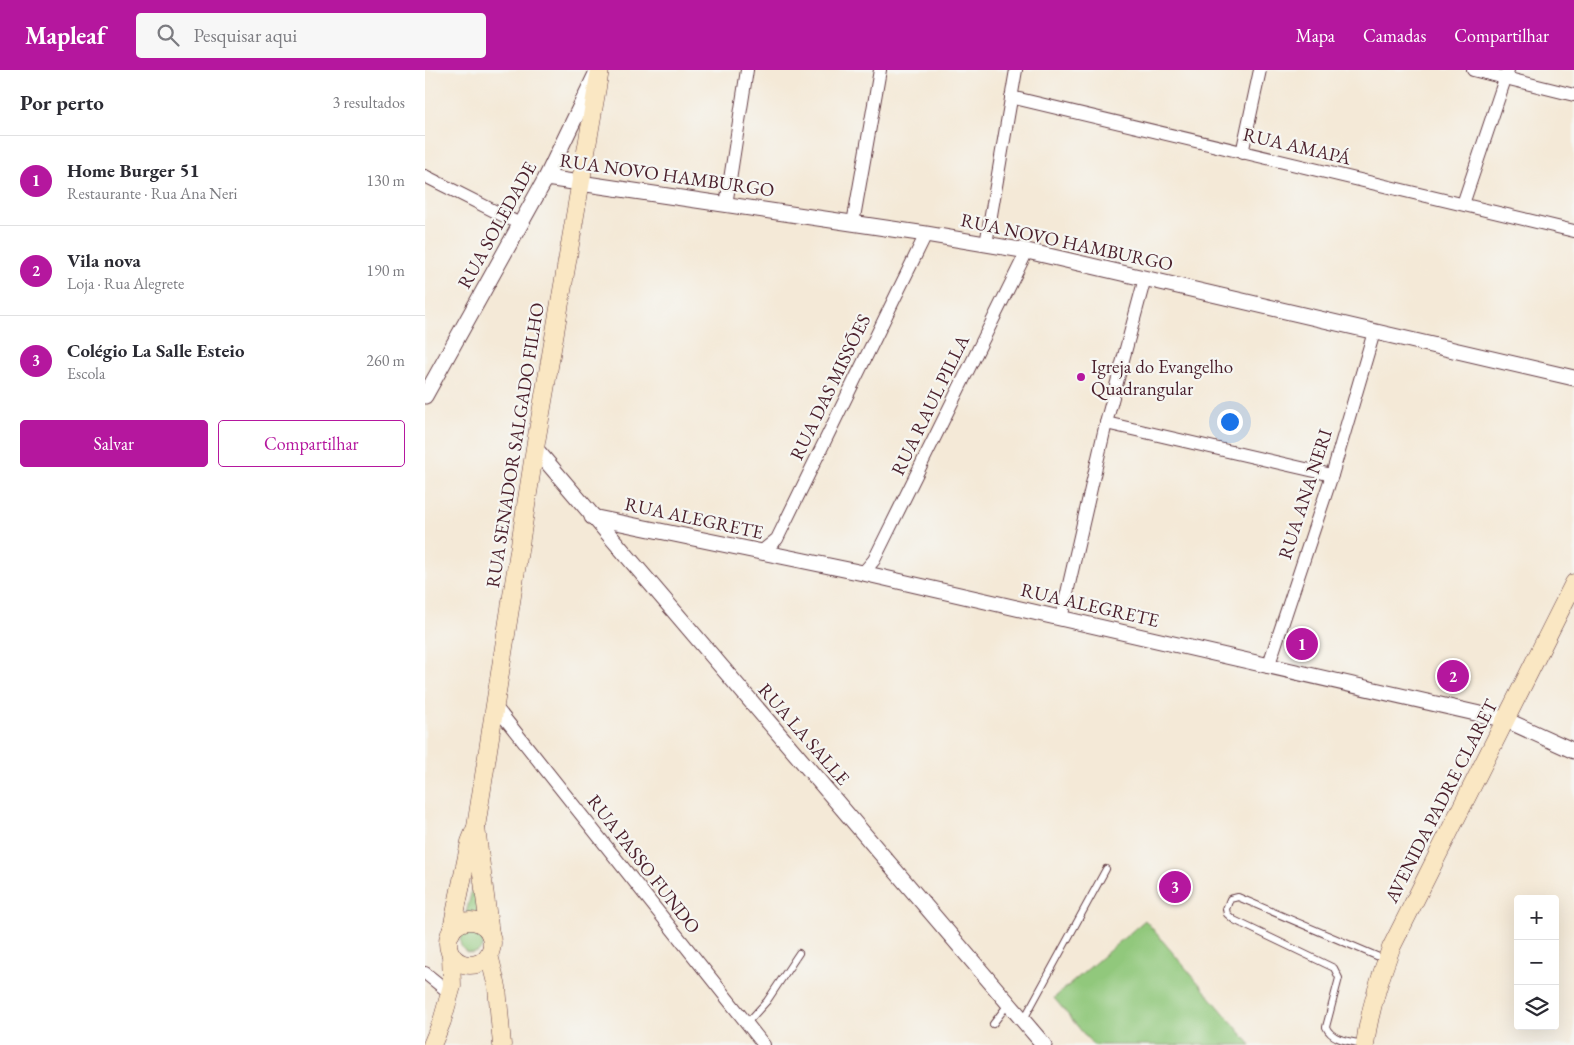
<!DOCTYPE html>
<html lang="pt">
<head>
<meta charset="utf-8">
<style>
	:root { --surface:#fff; --page:#f7f7f7; --text:#2b2b33; --muted:#7c7c81; --line:#e1e1e2; --accent:#b5179e }
	body { margin:0; font-family:"EB Garamond",serif; background:var(--page); color:var(--text) }
	.controls { position:absolute; right:15px; bottom:15px; display:grid; overflow:hidden; border-radius:5px; box-shadow:0 5px 20px #0002 }
	.controls button { width:45px; height:45px; display:grid; place-items:center; padding:0; border:0; border-bottom:1px solid var(--line); background:var(--surface); color:var(--text); font:25px sans-serif }
	.you { position:absolute; left:804px; top:351px; width:18px; height:18px; margin:-12px; border:4px solid #fff; border-radius:50%; background:#1a73e8; box-shadow:0 0 0 8px #1a73e833 }
	.badge { display:grid; place-items:center; width:32px; height:32px; border-radius:50%; background:var(--accent); color:#fff; font-size:16px; font-weight:700 }
	.pin { position:absolute; translate:-50% -50%; border:2px solid #fff; box-shadow:0 1px 5px #0006 }
	.list { margin:0; padding:0; list-style:none }
	h2 { display:flex; justify-content:space-between; align-items:center; height:65px; margin:0; padding:0 20px; font-size:21px }
	h2 small { font-size:16px; font-weight:400; color:var(--muted) }
	.list li { display:grid; grid-template-columns:32px 1fr auto; gap:15px; align-items:center; box-sizing:border-box; height:90px; padding:0 20px; border-top:1px solid var(--line) }
	.list b { display:block; font-size:19px; white-space:nowrap }
	.list p { margin:0; font-size:16px; white-space:nowrap; color:var(--muted) }
	.list em { font-size:16px; font-style:normal; color:var(--muted) }
	.actions { display:flex; gap:10px; padding:15px 20px }
	.actions a { flex:1; padding:11px 0; border:1px solid var(--accent); border-radius:5px; text-align:center; font-size:18px; color:var(--accent) }
	.actions .main { background:var(--accent); color:#fff }
	.icon { flex:none; width:28px; height:28px; fill:none; stroke:currentColor; stroke-width:2; stroke-linecap:round; stroke-linejoin:round }
	.map { position:relative; flex:none; width:1149px; height:975px; overflow:hidden }
	header { display:flex; align-items:center; gap:30px; box-sizing:border-box; height:70px; padding:0 25px; background:var(--accent); color:#fff }
	header strong { font-size:24px }
	nav { display:flex; gap:28px; margin-inline-start:auto; font-size:18px }
	.search { width:350px; height:45px; background:var(--page); display:flex; align-items:center; gap:12px; box-sizing:border-box; padding:0 18px; border-radius:5px; color:var(--muted); font-size:19px }
	main { display:flex }
	aside { flex:1; background:var(--surface) }
	.map>svg:first-child { display:block }
</style>
</head>
<body>
<header>
<strong>Mapleaf</strong>
<div class="search"><svg class="icon" aria-label="search" viewBox="0 0 24 24"><circle cx="10" cy="10" r="6"/><path d="M15 15l6 6"/></svg>Pesquisar aqui</div>
<nav><a>Mapa</a><a>Camadas</a><a>Compartilhar</a></nav>
</header>
<main>
<aside>
<h2>Por perto<small>3 resultados</small></h2>
<ul class="list">
<li><span class="badge">1</span><div><b>Home Burger 51</b><p>Restaurante · Rua Ana Neri</p></div><em>130 m</em></li>
<li><span class="badge">2</span><div><b>Vila nova</b><p>Loja · Rua Alegrete</p></div><em>190 m</em></li>
<li><span class="badge">3</span><div><b>Colégio La Salle Esteio</b><p>Escola</p></div><em>260 m</em></li>
</ul>
<div class="actions"><a class="main">Salvar</a><a>Compartilhar</a></div>
</aside>
<div class="map">
<svg width="1149" height="975" viewBox="0 0 1149 975">
	<rect width="100%" height="100%" fill="#f6f6f2"/>
	<filter id="ink" filterUnits="userSpaceOnUse"><feTurbulence type="fractalNoise" baseFrequency=".02" numOctaves="2"/><feDisplacementMap in="SourceGraphic" scale="10" xChannelSelector="R" yChannelSelector="G"/><feConvolveMatrix kernelMatrix="1 2 1 2 8 2 1 2 1" color-interpolation-filters="sRGB"/></filter>
	<filter id="wash" filterUnits="userSpaceOnUse"><feTurbulence type="fractalNoise" baseFrequency=".0096" numOctaves="4" result="noise"/><feDisplacementMap in="SourceGraphic" scale="20" xChannelSelector="R" yChannelSelector="G"/><feGaussianBlur stdDeviation="1.12" result="paint"/><feColorMatrix in="noise" values="0 0 0 0 0 0 0 0 0 0 0 0 0 0 0 0 0 1.4 0 .05"/><feComposite in="paint" operator="in"/></filter>
	<g filter="url(#wash)">
		<rect width="100%" height="100%" fill="#f4e9d7"/>
		<g fill="#91c87b" stroke="#6e7453">
			<path d="M49,812L60,842L41,843Z"/>
			<path d="M720,850L826,975H668L629,928Z"/>
			<circle cx="47" cy="871" r="12"/>
		</g>
	</g>
	<g filter="url(#ink)">
		<g fill="none" stroke-linecap="round" stroke-linejoin="round">
			<g stroke="#643d45" stroke-width="8">
				<g id="service">
					<path d="M599,949L681,799"/>
					<path d="M322,953L342,931L374,883"/>
					<path d="M568,954L584,933"/>
					<path d="M939,974C926,971 907,971 901,957L914,908L909,898L809,850L802,844L801,839L805,829L813,827L961,890"/>
				</g>
			</g>
			<g stroke="#643d45" stroke-width="14">
				<g id="minor">
					<path d="M1048,0L1149,25"/>
					<path d="M586,27L1149,161"/>
					<path d="M817,83L835,0"/>
					<path d="M0,106L95,154"/>
					<path d="M1038,134L1083,0"/>
					<path d="M301,135L322,0"/>
					<path d="M428,153L455,0"/>
					<path d="M561,174L591,0"/>
					<path d="M681,353L907,405"/>
					<path d="M336,482L352,469L501,164"/>
					<path d="M438,503L449,490L602,181"/>
					<path d="M636,549L681,353L720,208"/>
					<path d="M843,597L907,405L949,262"/>
					<path d="M70,636L339,975"/>
					<path d="M0,903L25,923"/>
				</g>
			</g>
			<g stroke="#643d45" stroke-width="17">
				<g id="tertiary">
					<path d="M121,108L501,164L602,181L1149,308"/>
					<path d="M0,326L121,108L171,4"/>
					<path d="M110,378L619,975"/>
					<path d="M167,447L438,503L1081,650L1149,681"/>
				</g>
			</g>
			<g stroke="#643d45" stroke-width="19">
				<g id="secondary">
					<path d="M51,758L65,864"/>
					<circle cx="45" cy="873" r="22"/>
					<path d="M26,863L45,772L51,757L110,378L175,0"/>
					<path d="M64,885L72,917L77,975"/>
					<path d="M7,975L17,951L27,916L26,884"/>
					<path d="M940,975C944,941 954,910 966,878L1149,513"/>
				</g>
			</g>
			<use href="#service" stroke="#fff" stroke-width="6"/>
			<use href="#minor" stroke="#fff" stroke-width="12"/>
			<use href="#tertiary" stroke="#fff" stroke-width="15"/>
			<use href="#secondary" stroke="#fae7c3" stroke-width="18"/>
		</g>
	</g>
	<circle fill="#b5179e" stroke="#f6f6f2" stroke-width="2" cx="656" cy="307" r="5"/>
	<g text-anchor="middle" dominant-baseline="central" stroke-width="4.5" stroke-linejoin="round" paint-order="stroke">
		<g font-size="19" fill="#4a1f2b" stroke="#f6f6f2">
			<text transform="translate(872 76) rotate(13)">RUA AMAPÁ</text>
			<text transform="translate(242 105) rotate(8)">RUA NOVO HAMBURGO</text>
			<text transform="translate(72 155) rotate(-61)">RUA SOLEDADE</text>
			<text transform="translate(642 172) rotate(12)">RUA NOVO HAMBURGO</text>
			<text transform="translate(405 317) rotate(-64)">RUA DAS MISSÕES</text>
			<text transform="translate(505 335) rotate(-64)">RUA RAUL PILLA</text>
			<text transform="translate(90 375) rotate(-81)">RUA SENADOR SALGADO FILHO</text>
			<text transform="translate(880 424) rotate(-72)">RUA ANA NERI</text>
			<text transform="translate(269 448) rotate(12)">RUA ALEGRETE</text>
			<text transform="translate(665 535) rotate(13)">RUA ALEGRETE</text>
			<text transform="translate(379 664) rotate(49)">RUA LA SALLE</text>
			<text transform="translate(1016 731) rotate(-63)">AVENIDA PADRE CLARET</text>
			<text transform="translate(219 794) rotate(52)">RUA PASSO FUNDO</text>
		</g>
		<g font-size="19" fill="#4a1f2b" stroke="#f6f6f2" text-anchor="start">
			<text x="666" y="296">Igreja do Evangelho<tspan x="666" dy="22">Quadrangular</tspan></text>
		</g>
	</g>
</svg>
<div class="controls">
<button>+</button>
<button>−</button>
<button><svg class="icon" aria-label="layers" viewBox="0 0 24 24"><path d="M12 4l9 5-9 5-9-5zM3 14l9 5 9-5"/></svg></button>
</div>
<div class="you"></div>
<div class="pin badge" style="left:877px;top:574px">1</div>
<div class="pin badge" style="left:1028px;top:606px">2</div>
<div class="pin badge" style="left:750px;top:817px">3</div>
</div>
</main>
</body>
</html>
